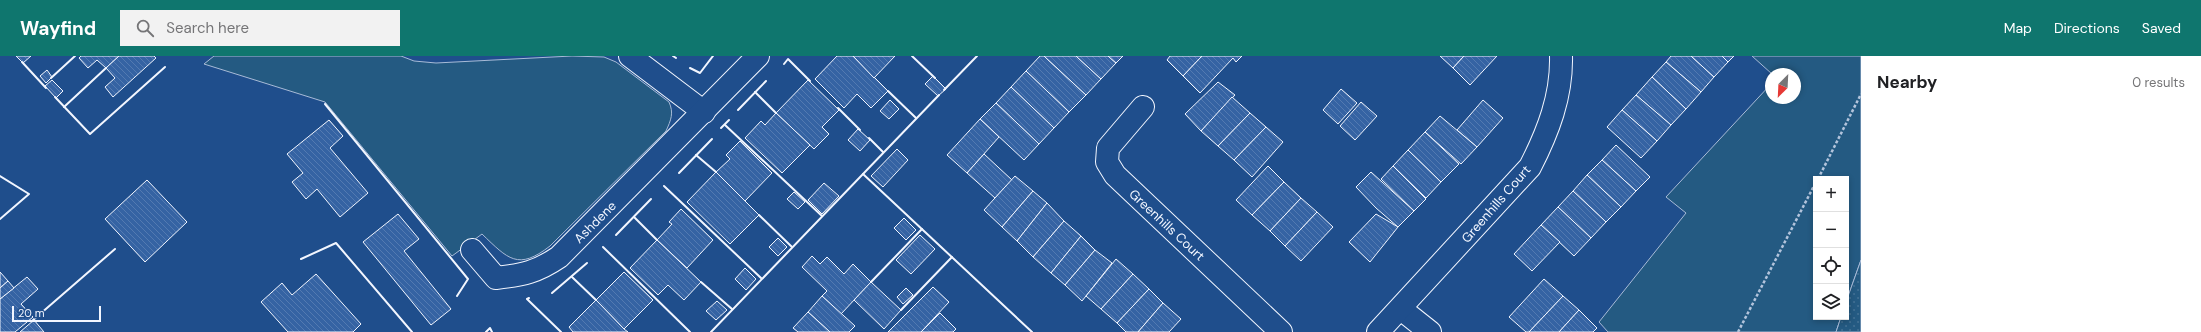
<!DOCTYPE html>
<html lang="en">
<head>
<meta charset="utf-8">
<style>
	:root { --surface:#fff; --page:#f2f2f2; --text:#202124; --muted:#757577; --line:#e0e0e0; --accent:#0f766e }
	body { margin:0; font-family:"DM Sans",sans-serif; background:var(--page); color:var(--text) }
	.controls { position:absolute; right:12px; bottom:12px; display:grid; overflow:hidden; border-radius:0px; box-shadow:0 2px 6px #0003 }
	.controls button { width:36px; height:36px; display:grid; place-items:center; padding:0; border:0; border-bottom:1px solid var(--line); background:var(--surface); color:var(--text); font:20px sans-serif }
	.compass { position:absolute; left:1765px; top:12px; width:36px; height:36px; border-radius:50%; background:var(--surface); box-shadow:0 2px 6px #0003; rotate:204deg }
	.scale { position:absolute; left:12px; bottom:10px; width:89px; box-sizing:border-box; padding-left:4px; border:2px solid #f2f6ff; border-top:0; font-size:11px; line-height:14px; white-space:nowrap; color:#f2f6ff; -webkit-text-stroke:3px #1f4e8c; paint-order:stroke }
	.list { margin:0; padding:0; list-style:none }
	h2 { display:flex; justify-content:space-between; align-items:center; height:52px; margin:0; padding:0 16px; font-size:17px }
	h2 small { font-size:13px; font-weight:400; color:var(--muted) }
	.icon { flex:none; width:22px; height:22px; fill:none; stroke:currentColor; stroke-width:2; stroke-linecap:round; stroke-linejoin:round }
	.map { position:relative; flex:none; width:1861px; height:276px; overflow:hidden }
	header { display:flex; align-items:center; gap:24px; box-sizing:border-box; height:56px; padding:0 20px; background:var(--accent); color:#fff }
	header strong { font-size:19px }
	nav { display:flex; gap:22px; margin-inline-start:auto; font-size:14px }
	.search { width:280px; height:36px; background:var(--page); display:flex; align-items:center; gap:10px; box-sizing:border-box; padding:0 14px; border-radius:0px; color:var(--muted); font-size:15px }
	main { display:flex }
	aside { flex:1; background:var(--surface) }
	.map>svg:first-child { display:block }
</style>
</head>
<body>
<header>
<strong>Wayfind</strong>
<div class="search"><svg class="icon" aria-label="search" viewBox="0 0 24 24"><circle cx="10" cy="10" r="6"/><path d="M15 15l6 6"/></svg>Search here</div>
<nav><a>Map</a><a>Directions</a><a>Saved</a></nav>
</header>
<main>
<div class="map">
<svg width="1861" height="276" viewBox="0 0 1861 276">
	<defs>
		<pattern id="park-dots" width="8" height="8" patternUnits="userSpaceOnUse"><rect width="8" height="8" fill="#245a82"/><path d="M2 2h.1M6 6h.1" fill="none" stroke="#447295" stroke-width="1.8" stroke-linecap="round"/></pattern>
		<pattern id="building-back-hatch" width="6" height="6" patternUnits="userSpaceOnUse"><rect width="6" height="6" fill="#3563a3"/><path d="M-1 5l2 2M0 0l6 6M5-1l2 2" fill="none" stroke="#537ab1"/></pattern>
	</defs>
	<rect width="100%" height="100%" fill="#1f4e8c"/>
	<g fill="#245a82" stroke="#a8bbd7">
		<path d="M214,0H401L414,5L436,7L572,0L604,1L616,6L669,46C674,57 671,64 666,75L550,190C518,215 508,203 482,178L452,200L325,46L204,8Z"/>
		<path d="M1752,0H1861V204L1846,246V123H1816V261H1841L1836,276H1608L1599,266L1686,157L1666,141L1771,28V42H1795V18H1772Z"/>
	</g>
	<path fill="url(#park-dots)" stroke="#a8bbd7" d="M1861,204V276H1836L1841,261H1846V246Z"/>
	<g fill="url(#building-back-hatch)" stroke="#f2f6ff">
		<path d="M16,0H31L23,7Z"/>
		<path d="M81,0H119L106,12L97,4L88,12L79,2Z"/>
		<path d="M119,0H154L156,2L113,41L105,31L115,22L106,12Z"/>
		<path d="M837,0H853L888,35L871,52L857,38L844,52L815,23Z"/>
		<path d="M853,0H895L874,22Z"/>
		<path d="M1040,0H1044L1086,39L1069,56L1026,15Z"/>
		<path d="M1044,0H1076L1101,23L1086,39Z"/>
		<path d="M1076,0H1108L1116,7L1101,23Z"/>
		<path d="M1108,0H1123L1116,7Z"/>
		<path d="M1170,0H1202L1183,20L1167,4Z"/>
		<path d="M1202,0H1242L1236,6L1233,2L1200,37L1183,20Z"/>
		<path d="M1440,0H1464L1453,12Z"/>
		<path d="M1464,0H1497L1470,29L1453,12Z"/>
		<path d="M1671,0H1691L1714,21L1701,36L1666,6Z"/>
		<path d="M1691,0H1722L1728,6L1714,21Z"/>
		<path d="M1722,0H1734L1728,6Z"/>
		<path d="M1666,6L1701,36L1686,53L1652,21Z"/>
		<path d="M47,14L52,21L46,27L40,20Z"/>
		<path d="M1026,15L1069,56L1054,72L1011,31Z"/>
		<path d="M933,20L946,33L938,40L925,28Z"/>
		<path d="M1652,21L1686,53L1671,69L1636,39Z"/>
		<path d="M52,24L63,35L56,42L45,30Z"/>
		<path d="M808,24L839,54L822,71L829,78L814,93L776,57Z"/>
		<path d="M1218,26L1235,39L1201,75L1185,58Z"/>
		<path d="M1011,31L1054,72L1039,88L996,47Z"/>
		<path d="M1341,33L1357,47L1338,68L1323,54Z"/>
		<path d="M1636,39L1671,69L1657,85L1622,54Z"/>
		<path d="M1232,41L1250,57L1218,90L1201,75Z"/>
		<path d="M890,44L899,53L889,63L880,55Z"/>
		<path d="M1483,44L1503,62L1477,91L1457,74Z"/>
		<path d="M1361,46L1377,60L1355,84L1340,70Z"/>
		<path d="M996,47L1039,88L1024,104L980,63Z"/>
		<path d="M1622,54L1657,85L1641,102L1607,71Z"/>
		<path d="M776,57L810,89L782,117L745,82L761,65L765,69Z"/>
		<path d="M1250,57L1266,71L1234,104L1218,90Z"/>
		<path d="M1440,60L1477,91L1461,108L1425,76Z"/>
		<path d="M980,63L999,81L967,117L947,99Z"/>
		<path d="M329,64L343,80L330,92L368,137L340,161L317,133L306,143L292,126L303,117L287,98Z"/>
		<path d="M1266,71L1283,86L1252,121L1234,104Z"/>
		<path d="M858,73L870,84L860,95L848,84Z"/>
		<path d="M1425,76L1459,108L1441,126L1408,94Z"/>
		<path d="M740,85L772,117L745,145L716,116L730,103L726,99Z"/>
		<path d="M1616,89L1650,121L1636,135L1602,104Z"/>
		<path d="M897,93L908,104L883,131L871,120Z"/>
		<path d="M1408,94L1441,126L1426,142L1393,110Z"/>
		<path d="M984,98L1012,124L995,142L967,117Z"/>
		<path d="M1602,104L1636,135L1621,151L1587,119Z"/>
		<path d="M1268,110L1284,126L1252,159L1236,144Z"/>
		<path d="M1393,110L1426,143L1414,155L1381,123Z"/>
		<path d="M716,116L759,159L730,188L687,146Z"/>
		<path d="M1371,116L1414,155L1398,171L1376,152L1356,131Z"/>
		<path d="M1587,119L1621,151L1606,166L1573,135Z"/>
		<path d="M1015,120L1033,135L1002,171L984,154Z"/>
		<path d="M147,124L187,166L145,206L105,163Z"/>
		<path d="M1284,126L1301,142L1270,175L1252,159Z"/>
		<path d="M824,127L839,140L822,158L808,144Z"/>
		<path d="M1033,135L1047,147L1017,185L1002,171Z"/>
		<path d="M1573,135L1606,166L1591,182L1558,151Z"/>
		<path d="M794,136L805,146L798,153L787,143Z"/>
		<path d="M1301,142L1317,156L1285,190L1270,175Z"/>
		<path d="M1047,147L1064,165L1033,201L1017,185Z"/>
		<path d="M1558,151L1591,182L1574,200L1541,169Z"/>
		<path d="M681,153L713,184L687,212L657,184L672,168L669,166Z"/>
		<path d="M1317,156L1333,171L1301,205L1285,190Z"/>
		<path d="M398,158L419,183L404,195L451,253L431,269L363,186Z"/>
		<path d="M1376,158L1398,171L1370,206L1349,186Z"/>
		<path d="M904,162L916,174L906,184L894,172Z"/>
		<path d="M1064,165L1081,180L1051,217L1033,201Z"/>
		<path d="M1541,169L1560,186L1532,215L1514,198Z"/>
		<path d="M920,179L935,193L911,218L896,204Z"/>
		<path d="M1081,180L1095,194L1065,229L1051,217Z"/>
		<path d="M778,182L787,191L778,200L769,191Z"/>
		<path d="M657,184L701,226L684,244L668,229L658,239L630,212Z"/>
		<path d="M1095,194L1112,207L1082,245L1065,229Z"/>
		<path d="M812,200L820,208L827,201L844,218L853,208L871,226L841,258L822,240L827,235L802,211Z"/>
		<path d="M1116,203L1133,218L1101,253L1086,240Z"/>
		<path d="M745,212L756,223L746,234L735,223Z"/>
		<path d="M0,216L8,225L0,232Z"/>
		<path d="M624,216L653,244L624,273L596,244Z"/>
		<path d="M316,218L361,268L353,276H288L261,246L282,227L292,239Z"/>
		<path d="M1133,218L1149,233L1117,267L1101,253Z"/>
		<path d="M27,221L38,233L21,248L33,261L15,276H0V243Z"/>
		<path d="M1544,223L1563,240L1529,276H1526L1509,261Z"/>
		<path d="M8,225L14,232L0,243V232Z"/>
		<path d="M871,226L901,254L884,273L854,244Z"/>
		<path d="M933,231L949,246L921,276H888Z"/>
		<path d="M906,232L913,239L903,248L897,241Z"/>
		<path d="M1149,233L1163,247L1138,276H1126L1117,267Z"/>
		<path d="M822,240L855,270L849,276H830L808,256Z"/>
		<path d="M1563,240L1579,254L1559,276H1529Z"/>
		<path d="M596,244L624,273L628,276H573L569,271Z"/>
		<path d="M717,245L727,254L716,264L706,255Z"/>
		<path d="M1163,247L1181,263L1169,276H1138Z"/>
		<path d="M1579,254L1597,272L1593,276H1559Z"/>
		<path d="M808,256L830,276H798L793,272Z"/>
		<path d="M940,257L956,273L953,276H921Z"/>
		<path d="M34,264L44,276H20Z"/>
	</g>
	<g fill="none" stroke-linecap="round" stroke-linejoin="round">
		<g stroke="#f2f6ff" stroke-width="24">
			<g id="minor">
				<path d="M630,0L704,56"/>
				<path d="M1143,51L1108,92L1107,106L1115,119L1281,276"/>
				<path d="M472,194L496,222C523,219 537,216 559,201L758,0"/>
				<path d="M1401,253L1430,276"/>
				<path d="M1378,276L1530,111C1548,76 1562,40 1561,0"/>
			</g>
		</g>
		<g stroke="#b3c4dc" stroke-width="2.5" stroke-dasharray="3 2" stroke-linecap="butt">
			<path d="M1818,123L1861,38"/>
			<path d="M1738,276L1816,126"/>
		</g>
		<use href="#minor" stroke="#1f4e8c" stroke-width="22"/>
		<g stroke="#f2f6ff" stroke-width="2">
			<path d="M673,0L676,2"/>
			<path d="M912,0L935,22"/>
			<path d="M22,6L46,32"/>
			<path d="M784,8L788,3L810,25"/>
			<path d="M690,12L700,17L713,0"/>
			<path d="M51,22L75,0"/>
			<path d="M944,34L977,0"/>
			<path d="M888,35L916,62"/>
			<path d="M755,36L776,57"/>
			<path d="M55,41L90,78L165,11"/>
			<path d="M325,48L468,223L457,240"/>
			<path d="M64,51L106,12"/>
			<path d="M838,52L860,74"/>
			<path d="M738,54L766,25"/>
			<path d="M725,69L822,160"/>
			<path d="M721,72L729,64"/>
			<path d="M869,82L883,96"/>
			<path d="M696,99L716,116"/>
			<path d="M679,117L712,83"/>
			<path d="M863,118L1032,276"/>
			<path d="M0,120L29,138L0,163"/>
			<path d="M664,130L761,222"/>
			<path d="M759,159L792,191"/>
			<path d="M634,161L657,184"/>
			<path d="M616,179L651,143"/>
			<path d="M603,191L690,276"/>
			<path d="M301,203L336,187L412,276"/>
			<path d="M572,221L596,244"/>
			<path d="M701,226L732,253"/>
			<path d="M871,226L922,173"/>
			<path d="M552,237L587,207"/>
			<path d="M529,242L527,243L561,276"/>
			<path d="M901,254L952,201"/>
			<path d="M32,265L115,193"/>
			<path d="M486,276L490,272L492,276"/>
			<path d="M711,276L939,39"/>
		</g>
	</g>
	<g text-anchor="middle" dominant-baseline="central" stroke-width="3" stroke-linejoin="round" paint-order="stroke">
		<g font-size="13" fill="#f2f6ff" stroke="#1f4e8c">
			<text transform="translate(1496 148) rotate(-49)">Greenhills Court</text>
			<text transform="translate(595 166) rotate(-45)">Ashdene</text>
			<text transform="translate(1167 169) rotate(43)">Greenhills Court</text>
		</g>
	</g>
</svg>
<div class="controls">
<button>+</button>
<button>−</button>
<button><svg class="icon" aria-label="locate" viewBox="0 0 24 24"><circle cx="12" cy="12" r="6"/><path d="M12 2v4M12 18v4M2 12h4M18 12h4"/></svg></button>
<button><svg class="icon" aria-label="layers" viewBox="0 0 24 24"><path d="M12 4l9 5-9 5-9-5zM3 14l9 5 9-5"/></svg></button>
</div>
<svg class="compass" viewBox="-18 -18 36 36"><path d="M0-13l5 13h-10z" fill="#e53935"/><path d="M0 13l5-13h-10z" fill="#757577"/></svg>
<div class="scale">20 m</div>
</div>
<aside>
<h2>Nearby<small>0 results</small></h2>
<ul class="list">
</ul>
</aside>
</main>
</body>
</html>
